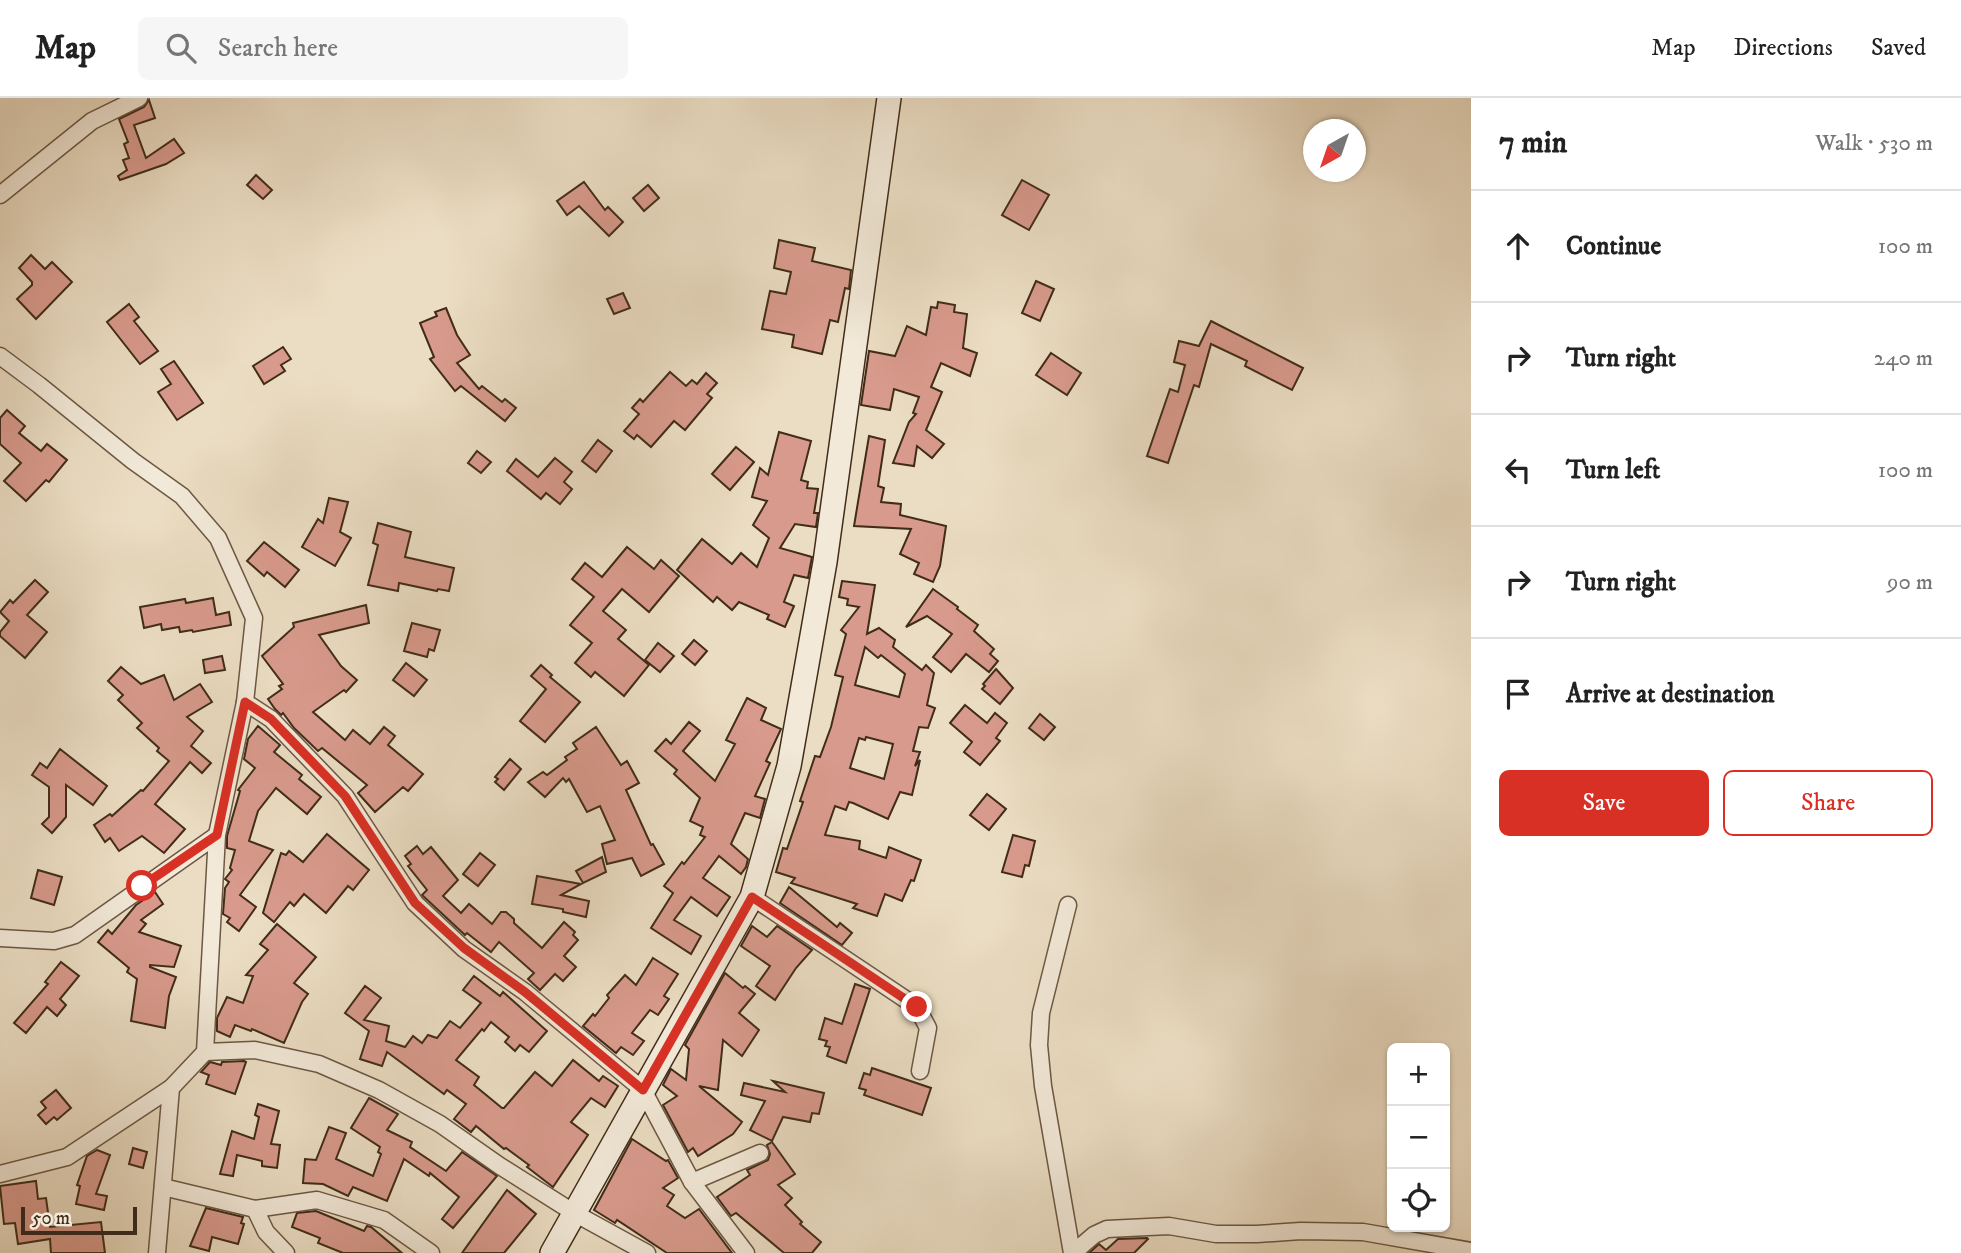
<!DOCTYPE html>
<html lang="en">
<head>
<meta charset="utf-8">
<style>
	:root { --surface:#fff; --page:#f6f6f6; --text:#222; --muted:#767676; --line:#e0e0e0; --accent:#d93025 }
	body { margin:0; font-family:"IM FELL DW Pica",serif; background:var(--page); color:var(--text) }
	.controls { position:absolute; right:21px; bottom:21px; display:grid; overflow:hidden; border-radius:10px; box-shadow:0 2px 5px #0004 }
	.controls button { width:63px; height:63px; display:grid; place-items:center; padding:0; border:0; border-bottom:2px solid var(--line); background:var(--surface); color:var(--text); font:35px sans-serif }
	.compass { position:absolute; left:1303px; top:21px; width:63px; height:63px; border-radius:50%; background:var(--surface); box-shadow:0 2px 5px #0004; rotate:220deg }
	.scale { position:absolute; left:21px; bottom:18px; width:116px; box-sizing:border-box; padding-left:7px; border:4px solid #412c19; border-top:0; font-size:19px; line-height:24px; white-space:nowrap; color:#412c19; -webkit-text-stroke:5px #f2e9d8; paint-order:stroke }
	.stop { position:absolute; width:21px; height:21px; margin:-16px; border:5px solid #d93025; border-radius:50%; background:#fff }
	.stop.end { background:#d93025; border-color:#fff; box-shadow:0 2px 7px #0008 }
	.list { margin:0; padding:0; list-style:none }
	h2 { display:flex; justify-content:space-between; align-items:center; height:91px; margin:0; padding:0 28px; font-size:30px }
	h2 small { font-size:23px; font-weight:400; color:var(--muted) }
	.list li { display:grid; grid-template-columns:46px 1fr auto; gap:21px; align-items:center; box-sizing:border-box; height:112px; padding:0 28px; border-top:2px solid var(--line) }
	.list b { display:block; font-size:26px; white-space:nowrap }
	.list em { font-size:23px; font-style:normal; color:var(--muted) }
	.actions { display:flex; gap:14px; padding:21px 28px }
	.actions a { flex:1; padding:16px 0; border:2px solid var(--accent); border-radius:10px; text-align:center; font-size:24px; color:var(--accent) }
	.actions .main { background:var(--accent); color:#fff }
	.icon { flex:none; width:38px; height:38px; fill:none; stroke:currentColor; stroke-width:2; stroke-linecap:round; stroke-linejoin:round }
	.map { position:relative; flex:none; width:1471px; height:1155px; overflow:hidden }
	header { display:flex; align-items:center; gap:42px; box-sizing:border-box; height:98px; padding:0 35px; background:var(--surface); border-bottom:2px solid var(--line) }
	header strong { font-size:33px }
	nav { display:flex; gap:38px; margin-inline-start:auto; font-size:24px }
	.search { width:490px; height:63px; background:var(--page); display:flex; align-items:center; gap:18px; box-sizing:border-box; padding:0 24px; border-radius:10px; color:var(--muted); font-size:26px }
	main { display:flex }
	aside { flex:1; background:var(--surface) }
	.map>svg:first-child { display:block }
</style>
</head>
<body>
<header>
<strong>Map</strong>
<div class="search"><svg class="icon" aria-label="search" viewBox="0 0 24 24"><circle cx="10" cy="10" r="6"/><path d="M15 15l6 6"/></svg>Search here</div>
<nav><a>Map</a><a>Directions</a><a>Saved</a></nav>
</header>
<main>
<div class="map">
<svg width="1471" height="1155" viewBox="0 0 1471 1155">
	<rect width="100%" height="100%" fill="#ebddc3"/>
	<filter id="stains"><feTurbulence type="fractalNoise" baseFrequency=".00286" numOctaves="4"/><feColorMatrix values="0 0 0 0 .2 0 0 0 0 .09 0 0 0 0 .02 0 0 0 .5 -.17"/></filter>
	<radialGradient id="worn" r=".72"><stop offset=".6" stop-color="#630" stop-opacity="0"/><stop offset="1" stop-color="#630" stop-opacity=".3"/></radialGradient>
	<g fill="#d89a8c" stroke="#412c19" stroke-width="2" fill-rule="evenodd">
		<path d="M149,2L155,20L134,27L146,60L174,41L184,55L166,66L120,82L118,78L127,72L123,62L129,60L124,46L128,44L119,21L144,9Z"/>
		<path d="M256,77L272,92L263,101L247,87Z"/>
		<path d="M1022,82L1049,97L1029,132L1002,117Z"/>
		<path d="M584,84L605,112L608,109L623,124L609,138L579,108L567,117L557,103Z"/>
		<path d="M648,87L659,100L644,113L633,100Z"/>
		<path d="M779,142L815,150L812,163L851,172L849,191L845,190L838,224L830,222L822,256L792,249L794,237L762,231L770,193L786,196L791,174L774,170Z"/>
		<path d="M31,157L45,171L52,164L72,184L36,221L17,201L32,187V184L19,170Z"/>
		<path d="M1036,183L1054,191L1040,223L1022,215Z"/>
		<path d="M623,195L630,210L614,216L607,201Z"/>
		<path d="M938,204L955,207L954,214L967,216L963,250L977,255L970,278L941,265L931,289L942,294L926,332L944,346L932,360L917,348L914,368L893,365L909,324L916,316L913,315L919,299L894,291L890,312L861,307L869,253L895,258L907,228L926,237L931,209L937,210Z"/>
		<path d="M129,206L139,219L134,223L158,253L140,266L107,224Z"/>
		<path d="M446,210L457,237L470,257L457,265L479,291L482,288L502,304L505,301L516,310L505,323L461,288L455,293L430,261L434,259L420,225L437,218L435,214Z"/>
		<path d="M1211,223L1303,270L1292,292L1245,268L1247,263L1211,246L1199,289L1194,287L1168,365L1147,358L1170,291L1178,294L1185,267L1174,264L1179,243L1199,248Z"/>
		<path d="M283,249L291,261L281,267L285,273L264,286L253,268Z"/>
		<path d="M1051,255L1081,275L1067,297L1036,277Z"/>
		<path d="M174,263L203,305L177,322L158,294L171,286L161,271Z"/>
		<path d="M670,274L686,288L692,282L697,286L706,275L717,285L707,296L712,300L685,332L674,323L651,349L637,337L634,341L624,333L639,316L632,310L640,301L643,304Z"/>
		<path d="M7,312L25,328L19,335L41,353L47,346L67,362L49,384L46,382L26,403L4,383L21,365L0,346V320Z"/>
		<path d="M779,334L811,343L801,382L808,384L807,390L818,391L814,415H818L816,429L795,426L780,450L812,459L808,480L794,477L784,504L794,508L785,529L767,521L769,517L739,504L732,512L717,499L713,504L677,472L702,441L732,466L741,455L757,469L769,440L753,427L767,403L752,399L760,370L768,377Z"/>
		<path d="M869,338L885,342L878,388L884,390L881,404L901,406L900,417L946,428L940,468L933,484L914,476L919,465L900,456L911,431L854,428Z"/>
		<path d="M598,342L612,353L596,374L582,363Z"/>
		<path d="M736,349L754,364L730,392L712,376Z"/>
		<path d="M477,353L491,364L481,375L468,365Z"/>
		<path d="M555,360L572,374L564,384L572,391L560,406L546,395L541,401L507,373L516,361L538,379Z"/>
		<path d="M329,400L348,404L340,434L351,440L335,468L302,449L318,421L323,425Z"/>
		<path d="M378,425L411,434L405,459L454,470L449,493L438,491L437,493L399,485L398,493L368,487L378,447L373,445Z"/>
		<path d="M264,444L299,472L285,489L267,474L264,478L247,463Z"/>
		<path d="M627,449L654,471L661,462L679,478L649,514L622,491L603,513L626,532L618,541L649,567L624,598L595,574L591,579L575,565L592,545L570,527L594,499L572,481L585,465L602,479Z"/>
		<path d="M35,482L48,494L27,517L47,534L25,560L0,538V534L9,523L0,514L10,502L13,505Z"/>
		<path d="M842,483L875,487L867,536L879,530L895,542L893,549L922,572L926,567L934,575L927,607L935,610L928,630L919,629L913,653L920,654L915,668L920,662L912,697L900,694L888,721L853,705L849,704L846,712L835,708L825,737L860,743L859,751L886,760L889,749L921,762L914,783L911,782L902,803L885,796L877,818L853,810L857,806L791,785L795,780L776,774L783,750L787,751L803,704L800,703L815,658L820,659L831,629L843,579L835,577L846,536L841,532L859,509L847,507L848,501L839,499ZM865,549L878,560L881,557L905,576L899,599L855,587ZM866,639L893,646L884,681L850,670L859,640L865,642Z"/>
		<path d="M933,491L958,509L957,511L978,527L974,533L994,551L990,556L998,563L989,574L966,556L951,574L933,559L952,536L927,518L906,529Z"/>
		<path d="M213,500L216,517L229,514L231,527L193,534L192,532L180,534L179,529L162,532L161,526L144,530L140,509L185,501L186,505Z"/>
		<path d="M366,507L369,525L319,537L341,568L357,582L346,594L344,592L313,614L345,642L353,632L370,646L384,629L395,638L388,647L423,676L408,693L403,689L375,714L358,695L367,687L322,650L318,653L294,630L283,615L281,617L275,611L268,601L282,591L279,588L283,586L262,558L294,529L293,525Z"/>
		<path d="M412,525L440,532L434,553L429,551L427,559L404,553Z"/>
		<path d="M694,542L707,553L695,567L682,556Z"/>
		<path d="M658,545L674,558L660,574L645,562Z"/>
		<path d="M222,558L225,572L205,575L203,562Z"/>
		<path d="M406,565L427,582L414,598L393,582Z"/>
		<path d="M541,567L552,577L550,579L580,604L545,644L520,623L546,591L531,578Z"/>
		<path d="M121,569L141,586L164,577L174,602L200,586L212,604L187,619L203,633L191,648L211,665L202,675L190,664L155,706L185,731L164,755L142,738L119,753L110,740L105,744L94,727L110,716L112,718L141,692L143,693L169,663L157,653L159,650L137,630L142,625L118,602L123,597L108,583Z"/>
		<path d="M996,571L1013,590L1000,606L982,591L985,588L983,586Z"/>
		<path d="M747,600L766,610L761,622L781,631L766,663L770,665L755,698L765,701L760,720L745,715L731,746L748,761L746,769L741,776L719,758L703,780L730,799L717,818L691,799L674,822L701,838L691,856L651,830L673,795L664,788L682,764L684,766L705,739L700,737L703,729L690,723L700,700L674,676L677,672L655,653L666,641L671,646L689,624L700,633L683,653L715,683L735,646L726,642Z"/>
		<path d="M965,607L987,625L995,615L1007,625L996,640L1000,643L980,667L964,654L972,644L950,625Z"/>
		<path d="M1040,616L1055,629L1044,642L1029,630Z"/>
		<path d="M258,628L280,647L274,654L302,677L299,681L321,699L307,716L276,690L258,713L249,743L273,752L240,797L256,809L239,833L227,824L230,820L223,816L225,790L229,784L225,781L232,772L230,770L235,752L227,750V738L240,693L238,692L255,670L244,661L248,641Z"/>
		<path d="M596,629L621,667L627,663L639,685L626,692L651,747L653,746L664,766L641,778L632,760L607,766L602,746L615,742L600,708L587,714L569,681L566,684L563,680L545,699L528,684L543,674L547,677L567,662L565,659L577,651L573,645Z"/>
		<path d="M60,651L107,688L93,707L66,687V719L52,735L42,726L49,719V689L32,677L40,665L47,670Z"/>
		<path d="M510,661L521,671L504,692L495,684L498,681L495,679Z"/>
		<path d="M987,696L1006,711L989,732L970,717Z"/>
		<path d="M327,736L369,772L353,792L348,788L326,815L304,796L294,808L290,804L274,824L263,815L281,755L286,757L289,753L303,764Z"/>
		<path d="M1013,737L1035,743L1029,768L1025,767L1022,779L1002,774Z"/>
		<path d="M417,748L423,756L431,749L458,782L443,798L461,815L469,806L492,826L501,814H506L514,821V825L542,850L564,824L575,834L573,837L578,842L564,858L576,869L563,883L555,876L540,892L528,881L534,875L499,844L491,854L467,835L465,837L422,797L427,792L408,768L411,766L405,758Z"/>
		<path d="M480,755L495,767L478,788L463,776Z"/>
		<path d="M602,759L606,774L583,785L576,773Z"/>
		<path d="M38,772L62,779L54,807L31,800Z"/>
		<path d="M537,778L581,786L561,797L589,803L586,819L563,814V811L532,806Z"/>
		<path d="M789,789L837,829L840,825L852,835L842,847L780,805Z"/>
		<path d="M155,794L163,806L141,822L146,826L139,834L181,848L174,869L150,867V869L176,879L169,898L165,930L131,923L137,881L127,874L129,870L98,844L108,832L112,836L136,807Z"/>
		<path d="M277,826L316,859L294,885L308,896L302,904L284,945L252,931L251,933L235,927L230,939L217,933V920L227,899L243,905L253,878L246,877L268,852L260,846Z"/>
		<path d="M752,828L767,839L777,828L812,852L796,870L775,902L756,888L770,868L741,848Z"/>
		<path d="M653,860L678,876L664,898L669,901L658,917L650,912L632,935L644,943L633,957L621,949L616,955L583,928L593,916L595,918L609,900L607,897L625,877L636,887Z"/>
		<path d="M61,864L79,878L60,901L66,907L57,918L47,909L26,935L14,925L48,886L45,884Z"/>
		<path d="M725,875L743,890L745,888L755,896L739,915L759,932L742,958L723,942L718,992L699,988L742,1024L733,1036L698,1058L693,1050L688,1054L663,1007L677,998L663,987L671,971L686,982L689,951L685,947Z"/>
		<path d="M474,878L500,898L503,894L547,933L529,954L520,947L515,953L505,944L509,939L491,924L484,933L482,931L456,962L479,979L474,987L502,1010H504L535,974L552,988L573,962L599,983L603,978L618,988L605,1009L591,1000L571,1024L588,1037L553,1089L527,1069L529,1067L506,1050L504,1051L476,1028L471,1034L454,1021L466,1006L447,992L444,996L387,954L382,968L360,961L369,933L345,915L365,888L381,900L364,922L389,928L386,943L405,949L413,938L422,945L428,937L437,940L450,923L460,930L481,905L463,892Z"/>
		<path d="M855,886L870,891L846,965L827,958L830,949L825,948L827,943L819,941L825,920L842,926Z"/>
		<path d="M244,963L246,964L235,996L206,986L209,977L201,974L210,964L221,967L222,964Z"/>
		<path d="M872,970L931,990L922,1017L864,997L866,992L859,990L864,975L870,977Z"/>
		<path d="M773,983L824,995L819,1016L812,1015L810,1024L783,1019L772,1043L750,1032L765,1003L741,997L744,985L785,994Z"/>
		<path d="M56,992L71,1010L57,1022L54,1019L46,1026L38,1017L46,1010L41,1004Z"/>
		<path d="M369,1000L398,1016L387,1032L412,1044L410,1049L446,1073L462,1054L497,1078L453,1130L442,1121L459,1099L430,1075L429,1078L404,1061L387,1103L353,1089L348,1098L323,1086L303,1085L305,1061L316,1062L329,1029L346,1035L336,1061L373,1078L381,1056L378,1054L380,1049L351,1030Z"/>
		<path d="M258,1006L279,1013L271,1046L280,1047L277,1070L262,1068V1063L237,1057L233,1078L220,1076L232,1033L254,1041L259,1019L255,1017Z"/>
		<path d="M632,1041L666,1063L668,1062L678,1080L663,1090L674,1097L667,1108L685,1120L699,1111L732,1155H667L617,1122L615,1125L594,1112Z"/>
		<path d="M772,1044L795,1076L778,1087L792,1100L785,1107L802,1124L800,1126L821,1144L812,1155H784L736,1115L731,1118L717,1099L750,1077L747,1072L768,1062L770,1056L767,1047Z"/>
		<path d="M133,1050L147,1054L143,1070L129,1066Z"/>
		<path d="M97,1052L110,1057L96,1096L107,1098L104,1112L76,1106L80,1088L77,1087L87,1058Z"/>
		<path d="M36,1083L38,1101L46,1100L50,1129L101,1124L105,1155H51L50,1141L18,1146L15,1125L4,1126L0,1088Z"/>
		<path d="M507,1092L536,1116L504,1155H462Z"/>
		<path d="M206,1110L243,1119L241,1125L244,1126L238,1146L212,1139L209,1153L190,1148Z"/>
		<path d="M316,1113L364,1133L367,1128L371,1129L402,1155H343L318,1145L320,1140L292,1129L297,1115Z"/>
		<path d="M1147,1140L1148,1141L1134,1155H1089L1099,1146L1106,1152L1118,1141Z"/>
	</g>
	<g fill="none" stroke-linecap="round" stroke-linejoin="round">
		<g stroke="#6c5844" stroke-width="19">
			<g id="street">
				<path d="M0,97L92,23L139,0"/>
				<path d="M0,258L39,287L133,363L182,398L218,440L254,520L245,604L271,621L345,698L415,805L464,851L525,894L643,992L692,1084L746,1155"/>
				<path d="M752,799L917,909L928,930L920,973"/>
				<path d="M1068,807L1041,915L1039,947L1043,988L1072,1155"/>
				<path d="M0,840L54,843L75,837L217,737"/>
				<path d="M205,954L255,952L319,966L379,992L440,1026L500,1068L576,1116L647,1155"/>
				<path d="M0,1076L67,1059L171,990"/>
				<path d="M692,1084L760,1055"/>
				<path d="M163,1089L255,1111L317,1102L384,1122L431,1155"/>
				<path d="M255,1111L266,1134L286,1155"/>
				<path d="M157,1155L171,990L205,954L217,737L245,604"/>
				<path d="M1073,1155L1094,1137L1107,1131L1169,1128L1216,1136H1257L1301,1133L1363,1134L1471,1153"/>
			</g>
		</g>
		<g stroke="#412c19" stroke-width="26">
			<path id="secondary" d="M552,1155L752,799L789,668L825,464L889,0"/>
		</g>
		<use href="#street" stroke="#f2e9d8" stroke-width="16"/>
		<use href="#secondary" stroke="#f2e9d8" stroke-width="23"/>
	</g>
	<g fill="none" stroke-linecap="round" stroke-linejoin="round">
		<path stroke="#d93025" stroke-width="9" d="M142,788L217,737L245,604L271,621L345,698L415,805L464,850L525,894L643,992L752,799L917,909"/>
	</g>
	<rect width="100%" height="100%" filter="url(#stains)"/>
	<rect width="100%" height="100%" fill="url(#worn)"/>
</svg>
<div class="controls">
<button>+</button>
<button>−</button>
<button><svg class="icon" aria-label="locate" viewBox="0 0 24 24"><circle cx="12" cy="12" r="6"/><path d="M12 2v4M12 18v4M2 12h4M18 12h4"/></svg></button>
</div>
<svg class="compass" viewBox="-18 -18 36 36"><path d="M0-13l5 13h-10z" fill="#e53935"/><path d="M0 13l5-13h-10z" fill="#767676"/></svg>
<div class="scale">50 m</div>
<div class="stop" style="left:142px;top:788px"></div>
<div class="stop end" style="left:917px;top:909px"></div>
</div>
<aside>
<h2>7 min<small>Walk · 530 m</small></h2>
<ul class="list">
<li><svg class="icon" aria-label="ahead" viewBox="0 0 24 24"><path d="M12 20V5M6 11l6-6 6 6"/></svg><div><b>Continue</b></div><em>100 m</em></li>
<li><svg class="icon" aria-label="right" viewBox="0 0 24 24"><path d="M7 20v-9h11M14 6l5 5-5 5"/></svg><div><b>Turn right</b></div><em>240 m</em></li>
<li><svg class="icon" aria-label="left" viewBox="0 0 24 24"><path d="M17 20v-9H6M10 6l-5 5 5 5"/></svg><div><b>Turn left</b></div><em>100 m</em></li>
<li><svg class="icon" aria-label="right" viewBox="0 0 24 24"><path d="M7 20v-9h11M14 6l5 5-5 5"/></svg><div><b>Turn right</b></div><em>90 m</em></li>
<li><svg class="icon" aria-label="arrive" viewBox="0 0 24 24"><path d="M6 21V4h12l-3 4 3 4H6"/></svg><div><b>Arrive at destination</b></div></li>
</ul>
<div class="actions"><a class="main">Save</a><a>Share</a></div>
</aside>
</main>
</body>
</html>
